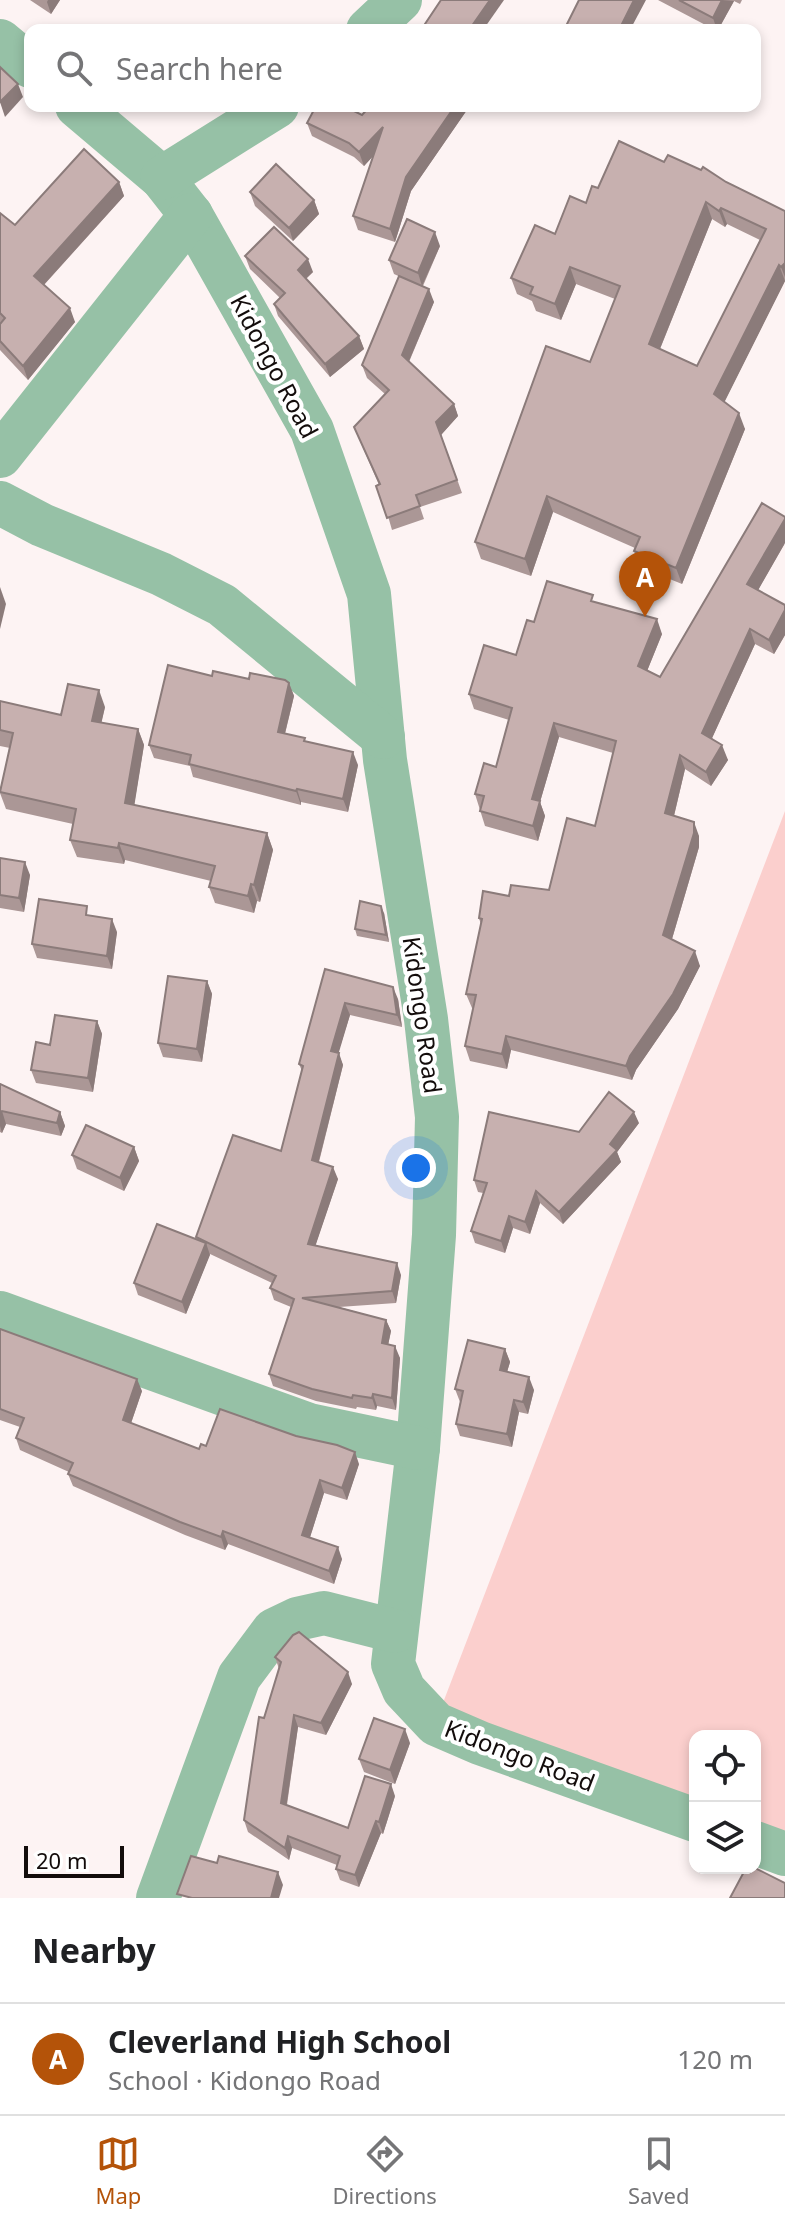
<!DOCTYPE html>
<html lang="en">
<head>
<meta charset="utf-8">
<style>
	:root { --surface:#fff; --page:#f2f2f2; --text:#202124; --muted:#757577; --line:#e0e0e0; --accent:#b45309 }
	body { margin:0; font-family:"Noto Sans",sans-serif; background:var(--page); color:var(--text) }
	.controls { position:absolute; right:24px; bottom:24px; display:grid; overflow:hidden; border-radius:16px; box-shadow:0 4px 12px #0003 }
	.controls button { width:72px; height:72px; display:grid; place-items:center; padding:0; border:0; border-bottom:2px solid var(--line); background:var(--surface); color:var(--text); font:40px sans-serif }
	.scale { position:absolute; left:24px; bottom:20px; width:100px; box-sizing:border-box; padding-left:8px; border:4px solid #130c0b; border-top:0; font-size:22px; line-height:28px; white-space:nowrap; color:#130c0b; -webkit-text-stroke:6px #fff; paint-order:stroke }
	.you { position:absolute; left:416px; top:1168px; width:28px; height:28px; margin:-20px; border:6px solid #fff; border-radius:50%; background:#1a73e8; box-shadow:0 0 0 12px #1a73e833 }
	.badge { display:grid; place-items:center; width:52px; height:52px; border-radius:50%; background:var(--accent); color:#fff; font-size:26px; font-weight:700 }
	.pin { position:absolute; translate:-50% -66px; filter:drop-shadow(0 2px 4px #0008) }
	.pin::after { content:''; position:absolute; top:42px; width:28px; height:24px; background:inherit; clip-path:polygon(0 0,100% 0,50% 100%) }
	.list { margin:0; padding:0; list-style:none }
	h2 { display:flex; justify-content:space-between; align-items:center; height:104px; margin:0; padding:0 32px; font-size:34px }
	h2 small { font-size:26px; font-weight:400; color:var(--muted) }
	.list li { display:grid; grid-template-columns:52px 1fr auto; gap:24px; align-items:center; box-sizing:border-box; height:112px; padding:0 32px; border-top:2px solid var(--line) }
	.list b { display:block; font-size:30px; white-space:nowrap }
	.list p { margin:0; font-size:26px; white-space:nowrap; color:var(--muted) }
	.list em { font-size:26px; font-style:normal; color:var(--muted) }
	.icon { flex:none; width:44px; height:44px; fill:none; stroke:currentColor; stroke-width:2; stroke-linecap:round; stroke-linejoin:round }
	.map { position:relative; flex:none; width:785px; height:1898px; overflow:hidden }
	.search { position:absolute; background:var(--surface); box-shadow:0 4px 12px #0003; left:24px; right:24px; top:24px; height:88px; display:flex; align-items:center; gap:20px; box-sizing:border-box; padding:0 28px; border-radius:16px; color:var(--muted); font-size:30px }
	.sheet { height:216px; background:var(--surface) }
	nav { display:flex; justify-content:space-around; align-items:center; box-sizing:border-box; height:112px; border-top:2px solid var(--line); background:var(--surface); font-size:22px; color:var(--muted) }
	nav a { display:grid; justify-items:center; gap:4px }
	nav .on { color:var(--accent) }
	.map>svg:first-child { display:block }
</style>
</head>
<body>
<div class="map">
<svg width="785" height="1898" viewBox="0 0 785 1898">
	<rect width="100%" height="100%" fill="#fdf3f3"/>
	<path fill="#fbcfcd" d="M785,811V1832L755,1822V1736H695V1803L436,1721Z"/>
	<g fill="none" stroke-linecap="round" stroke-linejoin="round">
		<g stroke="#96c1a6" stroke-width="44">
			<path d="M368,30L400,0"/>
			<path d="M0,41L30,66"/>
			<path d="M77,106L162,178L191,215L312,430L369,594L385,760L426,1019L437,1117L434,1235L418,1448L393,1664L404,1690L436,1724L480,1743L695,1820"/>
			<path d="M162,178L277,106"/>
			<path d="M0,456L191,215"/>
			<path d="M0,503L42,525L161,574L222,605L383,737"/>
			<path d="M0,1313L309,1425L418,1448"/>
			<path d="M755,1843L785,1854"/>
			<path d="M158,1898L239,1677L274,1630L297,1619L324,1613L395,1631"/>
		</g>
	</g>
	<g fill="#ab9796" fill-rule="evenodd">
		<path d="M30,0H60L51,14Z"/>
		<path d="M658,0H742L740,4L734,1L718,30H715Z"/>
		<path d="M370,106H475L473,109L469,107L411,191L395,242L358,230L353,216L373,156L364,166L354,157L312,136L307,123L362,115Z"/>
		<path d="M664,162L726,182L785,211V281L724,402L745,429L682,584L640,567L634,551L635,548L553,512L531,576L481,559L475,542L590,362L615,299L576,284L561,320L536,311L532,301L517,294L511,278L586,203L598,188ZM712,219L725,227L727,224L760,240L697,366L660,349Z"/>
		<path d="M119,182L124,196L44,285L75,322L28,380L0,350V213L15,225Z"/>
		<path d="M250,192L314,200L319,214L293,241L255,206Z"/>
		<path d="M440,246L423,286L434,302L409,362L454,404L458,416L441,435L462,493L420,507L424,519L392,530L379,485L354,427L385,394L367,378L362,365L407,280L394,274L389,260Z"/>
		<path d="M245,256L313,272L306,279L359,336L364,349L330,377L278,316L274,304L280,298L250,269Z"/>
		<path d="M785,543L758,590L785,605V635L774,654L755,644L712,738L728,760L711,786L685,769L674,816L699,836V847L672,939L700,966L678,1009L636,1070L632,1080L511,1050L507,1069L470,1061L465,1046L473,1008H472L466,994L481,925L479,918L509,896L549,890L595,826L613,753L559,737L540,802L545,816L538,841L485,826L475,794L496,767L509,720L474,709L469,694L516,655L534,622L595,602L662,634L647,671L660,677Z"/>
		<path d="M212,676L289,683L294,696L285,734L306,742L358,765L348,812L301,802V805L193,777L190,766L154,758L149,745Z"/>
		<path d="M0,701L61,715L105,707L101,723L138,729L144,745L134,805L267,833L273,850L260,902L257,901L254,913L215,903L209,887L211,881L125,860L124,864L77,857L70,840L73,824L6,809L0,793V790L10,748L0,746Z"/>
		<path d="M0,858L30,875L24,912L0,908Z"/>
		<path d="M384,913L389,942L357,936L355,929Z"/>
		<path d="M117,932L112,969L37,958L32,944Z"/>
		<path d="M325,969L398,999L402,1027L350,1015L338,1053L343,1065L319,1162L338,1179L315,1246L401,1275L396,1303L339,1307L386,1320L391,1331L388,1345L400,1358L396,1410L377,1406L376,1410L357,1407L356,1409L316,1401L273,1386L269,1374L291,1307L274,1300L270,1288L272,1283L210,1254L186,1314L138,1295L134,1283L196,1239V1237L281,1151L302,1071L299,1064Z"/>
		<path d="M207,981L212,994L202,1062L163,1057L158,1043Z"/>
		<path d="M97,1021L102,1034L93,1092L36,1083L31,1070L50,1045Z"/>
		<path d="M0,1084L60,1112L65,1126L61,1136L6,1124L2,1133L0,1132Z"/>
		<path d="M639,1123L617,1152L621,1162L563,1224L540,1203L530,1234L513,1228L505,1253L475,1243L471,1231L483,1193L478,1192L474,1180L579,1132Z"/>
		<path d="M134,1147L139,1161L124,1191L77,1169L72,1155Z"/>
		<path d="M0,1329L142,1391L131,1423L199,1449L206,1446L359,1464L347,1500L324,1493L310,1537L342,1559L334,1584L228,1544L225,1550L185,1535L73,1486L68,1474L69,1472L20,1450L16,1438L20,1427L0,1420Z"/>
		<path d="M505,1349L510,1362L507,1372L534,1390L528,1414L519,1412L512,1447L460,1436L456,1424L460,1402L455,1389Z"/>
		<path d="M275,1657L352,1684L326,1735L298,1727L287,1805L348,1828L395,1796L383,1834L381,1833L359,1887L340,1880L336,1869L337,1865L292,1848L289,1860L248,1832L244,1820L264,1718L279,1669Z"/>
		<path d="M410,1743L395,1784L364,1772L359,1759Z"/>
	</g>
	<g fill="#8b7b7a">
		<path d="M48,0H60L51,14L47,2Z"/>
		<path d="M490,0H504L483,30H469Z"/>
		<path d="M634,0H646L630,30H619Z"/>
		<path d="M722,0L734,1L718,30H717L713,18Z"/>
		<path d="M18,84L23,97L5,117L0,102Z"/>
		<path d="M455,106L469,107L411,191L395,242L390,229L406,177Z"/>
		<path d="M383,127L388,140L364,166L359,152Z"/>
		<path d="M119,182L124,196L39,290L34,276Z"/>
		<path d="M314,200L319,214L293,241L289,228Z"/>
		<path d="M706,202L712,219L655,361L649,344Z"/>
		<path d="M721,208L727,224L725,227L719,211Z"/>
		<path d="M435,232L440,246L422,286L418,273Z"/>
		<path d="M308,259L313,272L302,282L298,270Z"/>
		<path d="M785,263V277L781,267Z"/>
		<path d="M779,265L785,281L720,411L714,394Z"/>
		<path d="M570,267L576,284L561,320L555,304Z"/>
		<path d="M429,289L434,302L406,368L402,355Z"/>
		<path d="M70,308L75,322L28,380L23,366Z"/>
		<path d="M359,336L364,349L330,377L325,364Z"/>
		<path d="M454,404L458,416L441,435L462,493L436,422Z"/>
		<path d="M739,413L745,429L682,584L676,568Z"/>
		<path d="M547,496L553,512L531,576L525,559Z"/>
		<path d="M785,519V543L753,599L747,584Z"/>
		<path d="M0,587L6,604L0,629Z"/>
		<path d="M785,610V635L774,654L769,640Z"/>
		<path d="M657,619L662,634L643,681L638,666Z"/>
		<path d="M750,629L755,644L708,747L702,733Z"/>
		<path d="M289,683L294,696L282,745L278,732Z"/>
		<path d="M99,690L105,707L98,738L92,721Z"/>
		<path d="M554,723L559,737L540,802L545,816L538,841L533,826L532,799Z"/>
		<path d="M138,729L144,745L132,820L125,803Z"/>
		<path d="M722,745L728,760L711,786L706,772Z"/>
		<path d="M353,752L358,765L348,812L343,799Z"/>
		<path d="M680,755L685,769L671,828L665,813Z"/>
		<path d="M297,789L301,802V805L296,791Z"/>
		<path d="M694,822L699,836V847L669,949L663,935Z"/>
		<path d="M267,833L273,850L260,902L254,885Z"/>
		<path d="M119,843L125,860L124,864L118,848Z"/>
		<path d="M25,862L30,875L24,912L19,898Z"/>
		<path d="M251,884L257,901L254,913L248,896Z"/>
		<path d="M381,906L384,913L389,942L386,935Z"/>
		<path d="M112,919L117,932L112,969L107,956Z"/>
		<path d="M695,951L700,966L678,1009L636,1070L632,1080L626,1066L630,1056Z"/>
		<path d="M207,981L212,994L202,1062L197,1049Z"/>
		<path d="M393,987L398,999L402,1027L397,1015Z"/>
		<path d="M345,1003L350,1015L336,1062L331,1051Z"/>
		<path d="M97,1021L102,1034L93,1092L88,1078Z"/>
		<path d="M506,1036L511,1050L507,1069L502,1054Z"/>
		<path d="M339,1053L343,1065L316,1172L312,1160Z"/>
		<path d="M2,1111L6,1124L2,1133L0,1126V1114Z"/>
		<path d="M60,1112L65,1126L61,1136L57,1123Z"/>
		<path d="M634,1112L639,1123L617,1152L621,1162L563,1224L559,1212Z"/>
		<path d="M134,1147L139,1161L124,1191L120,1178Z"/>
		<path d="M333,1167L338,1179L312,1256L308,1244Z"/>
		<path d="M536,1191L540,1203L530,1234L525,1222Z"/>
		<path d="M509,1216L513,1228L505,1253L501,1241Z"/>
		<path d="M206,1243L210,1255L186,1314L182,1302Z"/>
		<path d="M397,1263L401,1275L396,1303L392,1291Z"/>
		<path d="M386,1320L391,1331L386,1355L382,1343Z"/>
		<path d="M395,1346L400,1358L396,1410L392,1398Z"/>
		<path d="M505,1349L510,1362L504,1382L500,1370Z"/>
		<path d="M529,1377L534,1390L528,1414L523,1402Z"/>
		<path d="M137,1379L142,1391L128,1432L123,1420Z"/>
		<path d="M373,1394L377,1406L376,1410L372,1398Z"/>
		<path d="M514,1400L519,1412L512,1447L507,1434Z"/>
		<path d="M355,1452L359,1464L347,1500L342,1488Z"/>
		<path d="M320,1480L324,1493L307,1547L302,1535Z"/>
		<path d="M223,1531L228,1544L225,1550L221,1537Z"/>
		<path d="M338,1547L342,1559L334,1584L329,1571Z"/>
		<path d="M348,1672L352,1684L326,1735L321,1723Z"/>
		<path d="M294,1715L298,1727L285,1815L281,1803Z"/>
		<path d="M405,1729L410,1743L395,1784L390,1770Z"/>
		<path d="M391,1784L395,1796L383,1834L379,1822Z"/>
		<path d="M376,1821L381,1833L359,1887L355,1875Z"/>
		<path d="M288,1836L292,1848L289,1860L285,1848Z"/>
		<path d="M278,1872L283,1885L279,1898H271Z"/>
	</g>
	<g fill="#c7b0af" stroke="#8b7b7a" stroke-width="2" fill-rule="evenodd">
		<path d="M441,0H490L469,30H421Z"/>
		<path d="M579,0H634L619,30H564Z"/>
		<path d="M679,0H722L713,18Z"/>
		<path d="M0,67L18,84L0,102Z"/>
		<path d="M316,106H344L362,115L370,106H455L406,177L390,229L353,216L383,127L359,152L349,143L307,123Z"/>
		<path d="M619,141L664,162L668,155L701,170L703,167L726,182L785,211V263L781,267L779,265L714,394L739,413L676,568L634,551L640,537L547,496L525,559L475,542L546,346L590,362L620,286L570,267L555,304L530,294L533,287L511,278L535,225L555,234L570,196L586,203L592,186L598,188ZM706,202L719,211L721,208L766,229L697,366L649,344Z"/>
		<path d="M84,149L119,182L34,276L70,308L23,366L0,341V324L5,318L0,313V213L15,225Z"/>
		<path d="M276,164L314,200L289,228L250,192Z"/>
		<path d="M407,219L435,232L418,273L389,260Z"/>
		<path d="M274,227L308,259L298,270L359,336L325,364L274,304L285,293L245,256Z"/>
		<path d="M399,276L429,289L402,355L454,404L436,422L457,480L416,495L420,506L387,518L376,486L380,484L354,427L389,390L362,365Z"/>
		<path d="M762,503L785,517V519L747,584L785,605V610L769,640L750,629L702,733L722,745L706,772L680,755L665,813L694,822V833L663,935L695,951L673,994L630,1056L626,1066L506,1036L502,1054L465,1046L476,995L466,994L482,919L479,918L483,891L509,896L511,885L549,890L567,818L595,826L616,741L554,723L532,799L540,801L533,826L480,811L484,796L475,794L484,763L496,767L512,708L469,694L484,645L516,655L527,620L534,622L547,581L593,595L591,601L657,619L638,666L660,677Z"/>
		<path d="M168,665L212,676L213,671L249,679L250,673L285,680L289,683L278,732L305,738L304,741L353,752L343,799L297,789L296,791L189,764L191,755L149,745Z"/>
		<path d="M68,684L99,690L92,721L138,729L125,803L267,833L254,885L251,884L248,896L209,887L215,866L119,843L118,848L70,840L76,809L0,792L13,733L0,730V701L61,715Z"/>
		<path d="M0,858L25,862L19,898L0,895Z"/>
		<path d="M39,899L87,906L86,915L112,919L107,956L32,944Z"/>
		<path d="M360,901L381,906L386,935L355,929Z"/>
		<path d="M325,969L393,987L397,1015L345,1003L331,1051L339,1053L312,1160L333,1167L308,1244L397,1263L392,1291L302,1298L386,1320L382,1343L395,1346L392,1398L373,1394L372,1398L353,1395L352,1398L312,1389L269,1374L294,1299L270,1288L276,1276L196,1237L233,1135L281,1151L303,1066L299,1064Z"/>
		<path d="M168,976L207,981L197,1049L158,1043Z"/>
		<path d="M55,1015L97,1021L88,1078L31,1070L36,1042L50,1045Z"/>
		<path d="M0,1084L60,1112L57,1123L2,1111L0,1114Z"/>
		<path d="M609,1092L634,1112L610,1144L617,1150L559,1212L536,1191L525,1222L509,1216L501,1241L471,1231L487,1183L474,1180L489,1112L579,1132Z"/>
		<path d="M86,1125L134,1147L120,1178L72,1155Z"/>
		<path d="M157,1224L206,1243L182,1302L134,1283Z"/>
		<path d="M0,1329L137,1379L123,1420L199,1449L201,1444L206,1446L220,1409L296,1436L337,1445L355,1452L342,1488L320,1480L302,1535L338,1547L329,1571L223,1531L221,1537L180,1522L68,1474L73,1463L16,1438L24,1418L0,1409Z"/>
		<path d="M468,1340L505,1349L500,1370L529,1377L523,1402L514,1400L507,1434L456,1424L463,1391L455,1389Z"/>
		<path d="M299,1632L348,1672L321,1723L294,1715L281,1803L348,1828L365,1776L391,1784L379,1822L376,1821L355,1875L336,1869L340,1856L288,1836L285,1848L244,1820L259,1717L264,1718L281,1662L275,1657L293,1635Z"/>
		<path d="M374,1718L405,1729L390,1770L359,1759Z"/>
		<path d="M191,1856L217,1863L219,1856L278,1872L271,1898H192L177,1894Z"/>
		<path d="M746,1868H755L785,1883V1898H730Z"/>
	</g>
	<g text-anchor="middle" dominant-baseline="central" stroke-width="8" stroke-linejoin="round" paint-order="stroke">
		<g font-size="24" fill="#130c0b" stroke="#fff">
			<text transform="translate(275 366) rotate(62)">Kidongo Road</text>
			<text transform="translate(423 1015) rotate(82)">Kidongo Road</text>
			<text transform="translate(520 1755) rotate(21)">Kidongo Road</text>
		</g>
	</g>
</svg>
<div class="controls">
<button><svg class="icon" aria-label="locate" viewBox="0 0 24 24"><circle cx="12" cy="12" r="6"/><path d="M12 2v4M12 18v4M2 12h4M18 12h4"/></svg></button>
<button><svg class="icon" aria-label="layers" viewBox="0 0 24 24"><path d="M12 4l9 5-9 5-9-5zM3 14l9 5 9-5"/></svg></button>
</div>
<div class="scale">20 m</div>
<div class="you"></div>
<div class="pin badge" style="left:645px;top:617px">A</div>
<div class="search"><svg class="icon" aria-label="search" viewBox="0 0 24 24"><circle cx="10" cy="10" r="6"/><path d="M15 15l6 6"/></svg>Search here</div>
</div>
<section class="sheet">
<h2>Nearby<small></small></h2>
<ul class="list">
<li><span class="badge">A</span><div><b>Cleverland High School</b><p>School · Kidongo Road</p></div><em>120 m</em></li>
</ul>
</section>
<nav>
<a class="on"><svg class="icon" aria-label="map" viewBox="0 0 24 24"><path d="M3 6l6-2 6 2 6-2v14l-6 2-6-2-6 2zM9 4v14M15 6v14"/></svg>Map</a>
<a><svg class="icon" aria-label="directions" viewBox="0 0 24 24"><path d="M12 3l9 9-9 9-9-9zM9 14v-3h6M13 9l2 2-2 2"/></svg>Directions</a>
<a><svg class="icon" aria-label="saved" viewBox="0 0 24 24"><path d="M7 4h10v16l-5-4-5 4z"/></svg>Saved</a>
</nav>
</body>
</html>
